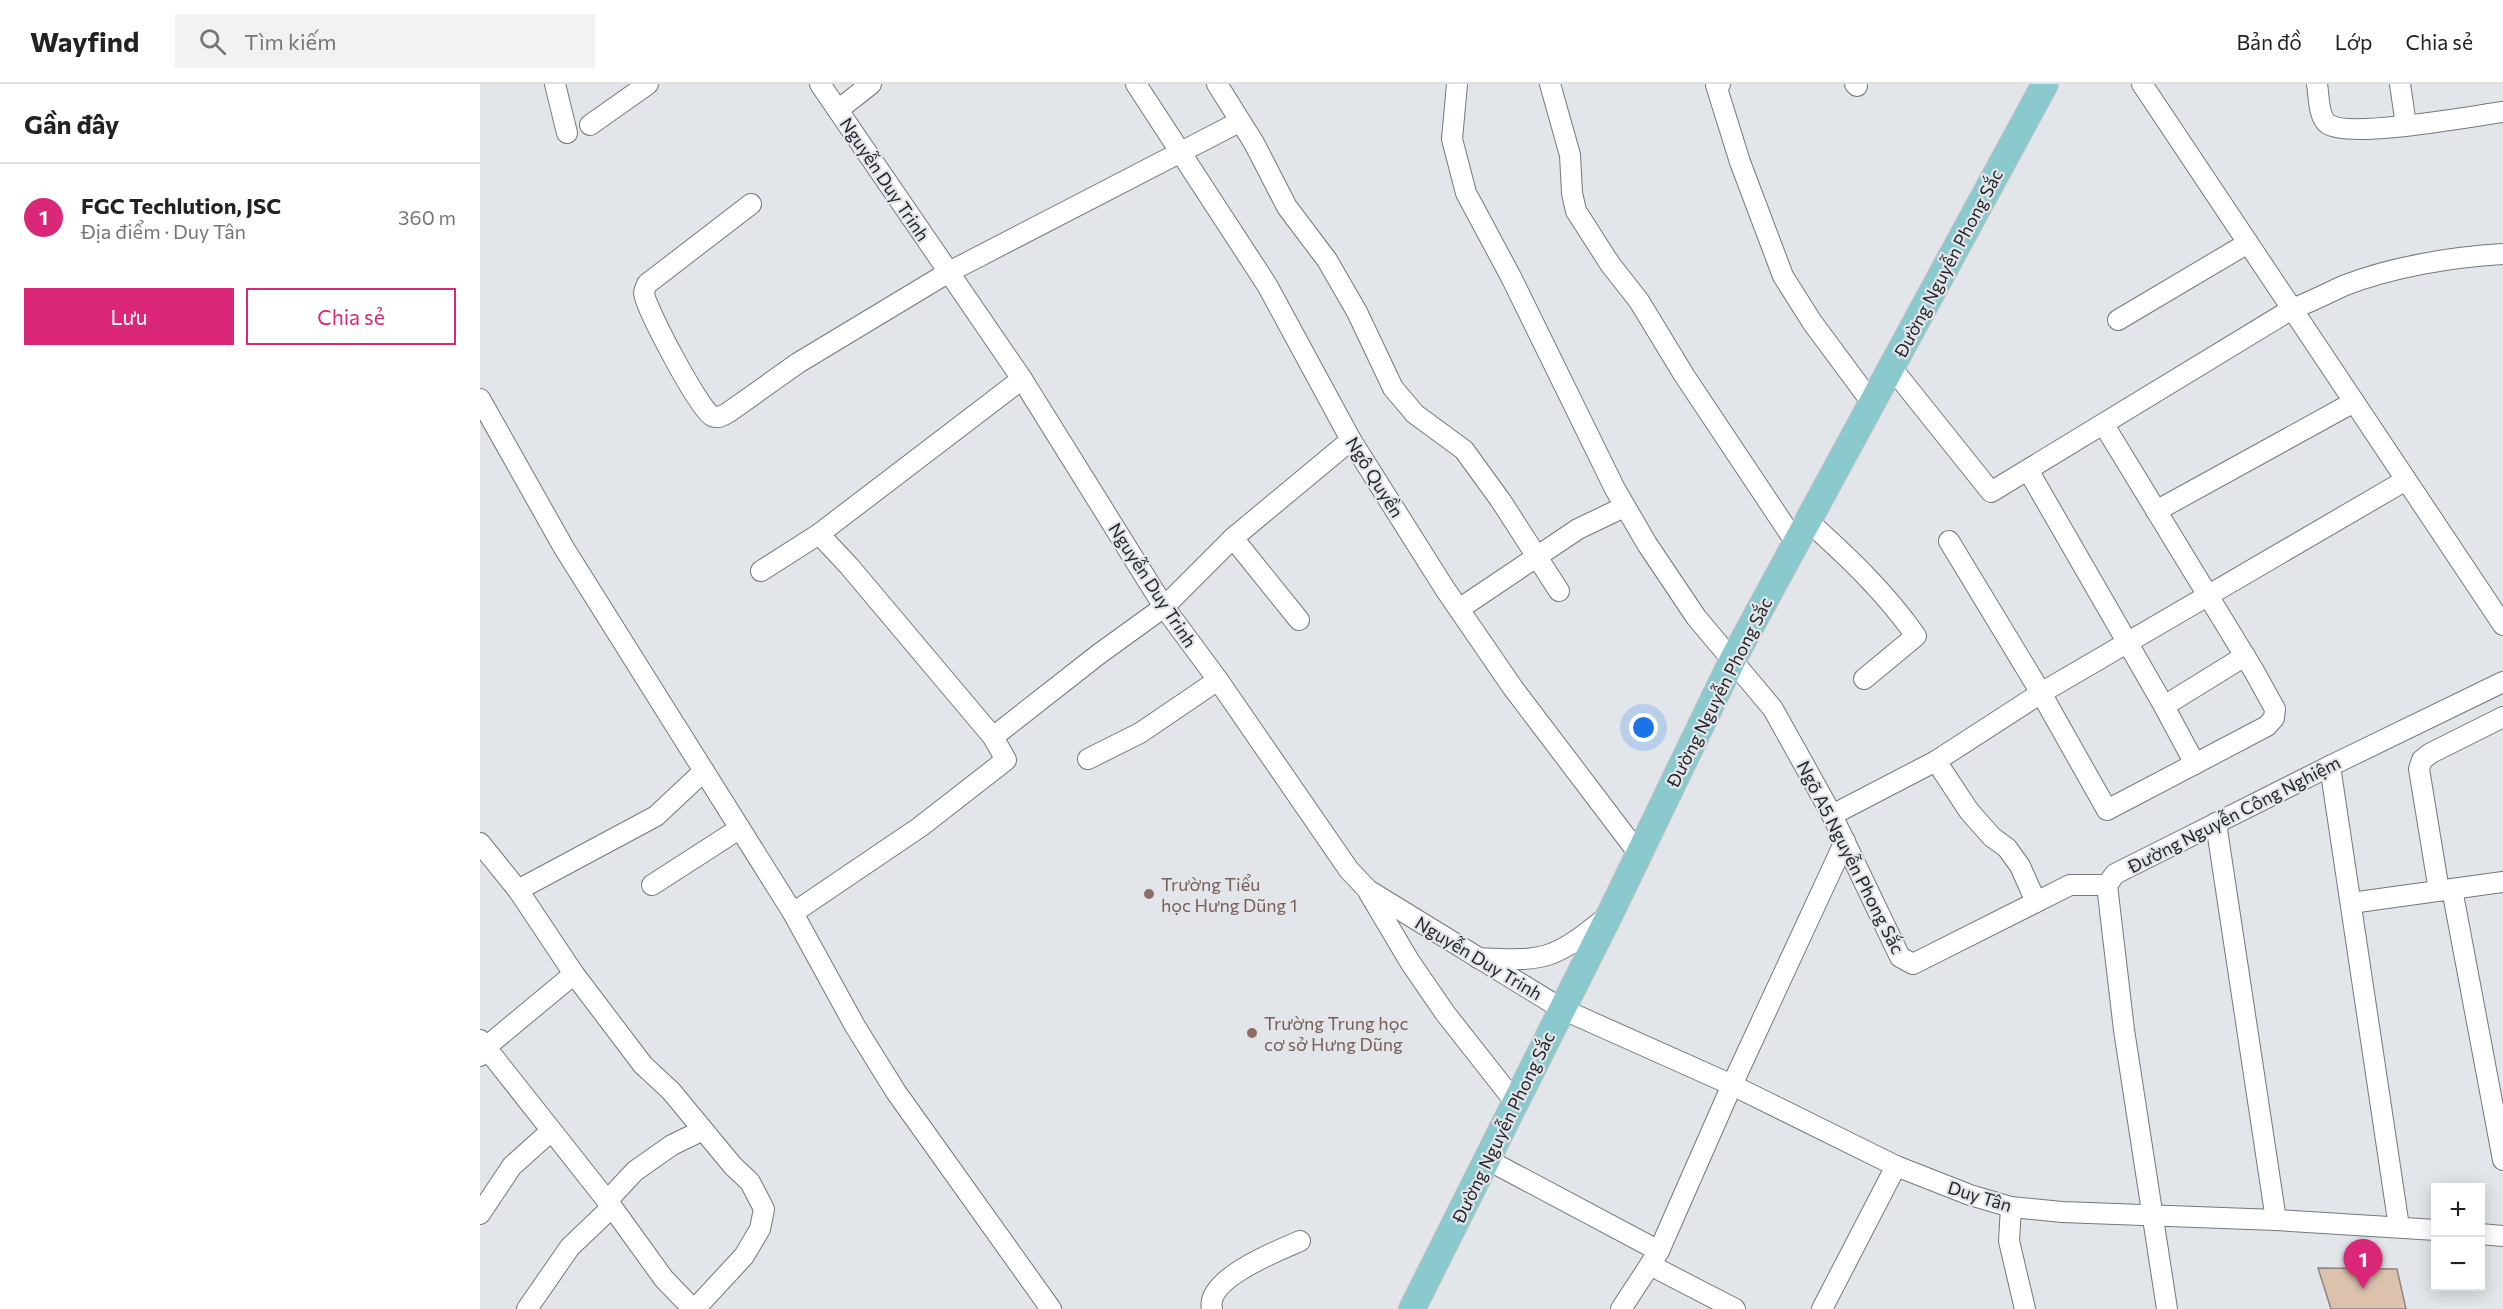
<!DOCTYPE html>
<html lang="vi">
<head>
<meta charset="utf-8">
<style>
	:root { --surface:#fff; --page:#f2f2f2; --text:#222; --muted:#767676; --line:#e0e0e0; --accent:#db2777 }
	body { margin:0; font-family:Commissioner,sans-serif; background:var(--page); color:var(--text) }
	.controls { position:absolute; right:18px; bottom:18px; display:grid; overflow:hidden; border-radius:0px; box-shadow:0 3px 15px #0003 }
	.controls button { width:54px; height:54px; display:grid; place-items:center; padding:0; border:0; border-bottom:2px solid var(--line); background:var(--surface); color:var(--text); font:30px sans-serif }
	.you { position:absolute; left:1164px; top:644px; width:21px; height:21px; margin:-15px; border:4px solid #fff; border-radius:50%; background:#1a73e8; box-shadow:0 0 0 9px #1a73e833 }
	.badge { display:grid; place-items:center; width:39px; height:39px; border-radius:50%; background:var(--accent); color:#fff; font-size:20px; font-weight:700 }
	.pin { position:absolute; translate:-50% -50px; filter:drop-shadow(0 2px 3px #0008) }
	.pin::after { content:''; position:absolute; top:32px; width:21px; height:18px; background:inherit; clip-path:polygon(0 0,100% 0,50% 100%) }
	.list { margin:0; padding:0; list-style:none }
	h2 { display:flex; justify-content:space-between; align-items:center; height:78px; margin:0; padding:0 24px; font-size:26px }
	h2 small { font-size:20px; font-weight:400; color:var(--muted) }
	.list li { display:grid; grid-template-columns:39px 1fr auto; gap:18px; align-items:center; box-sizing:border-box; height:108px; padding:0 24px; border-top:2px solid var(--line) }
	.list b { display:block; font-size:22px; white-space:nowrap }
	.list p { margin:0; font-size:20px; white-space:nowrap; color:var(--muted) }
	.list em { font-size:20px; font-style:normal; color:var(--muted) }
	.actions { display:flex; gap:12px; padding:18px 24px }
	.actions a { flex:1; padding:14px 0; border:2px solid var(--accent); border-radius:0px; text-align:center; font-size:21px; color:var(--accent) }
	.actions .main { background:var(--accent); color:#fff }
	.icon { flex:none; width:33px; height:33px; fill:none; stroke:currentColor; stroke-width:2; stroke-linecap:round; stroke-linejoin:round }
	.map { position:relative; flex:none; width:2023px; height:1225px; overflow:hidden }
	header { display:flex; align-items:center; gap:36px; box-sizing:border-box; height:84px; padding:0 30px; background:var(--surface); border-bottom:2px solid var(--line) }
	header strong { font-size:28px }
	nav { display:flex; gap:33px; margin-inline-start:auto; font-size:21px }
	.search { width:420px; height:54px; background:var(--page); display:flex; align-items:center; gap:15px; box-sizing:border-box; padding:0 21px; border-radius:0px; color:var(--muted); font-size:22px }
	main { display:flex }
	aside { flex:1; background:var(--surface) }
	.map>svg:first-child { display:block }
</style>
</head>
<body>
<header>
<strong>Wayfind</strong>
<div class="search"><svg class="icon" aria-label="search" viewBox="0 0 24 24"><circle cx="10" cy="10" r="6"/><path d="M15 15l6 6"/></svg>Tìm kiếm</div>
<nav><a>Bản đồ</a><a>Lớp</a><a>Chia sẻ</a></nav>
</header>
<main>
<aside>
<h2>Gần đây<small></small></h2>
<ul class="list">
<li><span class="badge">1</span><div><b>FGC Techlution, JSC</b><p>Địa điểm · Duy Tân</p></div><em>360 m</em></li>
</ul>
<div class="actions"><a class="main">Lưu</a><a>Chia sẻ</a></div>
</aside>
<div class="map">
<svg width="2023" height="1225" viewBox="0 0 2023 1225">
	<rect width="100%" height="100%" fill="#e2e5ea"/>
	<path fill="#dcc2ac" stroke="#8b8682" stroke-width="1.5" d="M1838,1184L1917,1185L1926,1225H1851Z"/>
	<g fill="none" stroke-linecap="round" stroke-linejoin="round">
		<g stroke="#74777c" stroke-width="22">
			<g id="minor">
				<path d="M75,0L87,49"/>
				<path d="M340,0L542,295L684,523L738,596L869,786L888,806L1082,925L1252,1001L1416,1082L1490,1111L1531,1123L1582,1128L1796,1136L1956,1146"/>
				<path d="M656,0L787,201L871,356L965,505L1033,604L1159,770"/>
				<path d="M737,0L774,59L807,123L847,176L877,228L913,304L935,330L984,366L1021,417L1079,507"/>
				<path d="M977,0L972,55L986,109L1031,193L1135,405L1167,460L1216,533L1293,625L1352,731L1420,873L1433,880L1590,801H1627"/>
				<path d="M1070,0L1090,71L1092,109L1096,127L1130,180L1159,217L1204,291L1316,459"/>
				<path d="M1240,0L1236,1L1260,78L1303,192L1332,238L1392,319"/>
				<path d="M1375,0L1377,2"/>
				<path d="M1662,0L2023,541"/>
				<path d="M1837,0C1839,11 1838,33 1848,40C1870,55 1992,32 2023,28"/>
				<path d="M1920,0L1926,41"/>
				<path d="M358,26L391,0"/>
				<path d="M110,41L168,0"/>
				<path d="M271,120L167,200C166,203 164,206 164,209C165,223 220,327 232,332C239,335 244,331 249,328L318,279L469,188L759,38"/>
				<path d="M1638,236L1768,159"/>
				<path d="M1411,283L1511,408L1812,225C1830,218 1846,210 1863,202C1911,183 1972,173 2023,170"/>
				<path d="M0,315L84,464L313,829L375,942L416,1008L571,1225"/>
				<path d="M1548,386L1684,622L1715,680"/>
				<path d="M1676,427L1874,318"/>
				<path d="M1328,437C1368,473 1405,508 1436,552L1384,595"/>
				<path d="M753,454L819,536"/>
				<path d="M1469,457L1561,609L1627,726L1787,642L1794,634L1795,625L1774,587L1624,341"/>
				<path d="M281,487L339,450L542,295"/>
				<path d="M979,525L1098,445L1144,423"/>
				<path d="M1684,622L1765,572"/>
				<path d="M513,653L619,570L684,523L753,454L871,356"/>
				<path d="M608,675L660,649L738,596"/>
				<path d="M1456,677L1489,727L1512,753L1527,764L1540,782L1556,818"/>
				<path d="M1850,682L1919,1143"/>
				<path d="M1352,731L1456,677L1561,609L1926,396"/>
				<path d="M1736,739L1796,1136"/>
				<path d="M0,759L38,806L94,890L163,981L191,1007L253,1082L270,1098L284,1125L280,1145L264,1172L215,1225"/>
				<path d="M172,801L259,745"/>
				<path d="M1972,805L2023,1076"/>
				<path d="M38,806L176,732L224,687"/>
				<path d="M1959,807L1939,685L1942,676L1951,669L2023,633"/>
				<path d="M889,809L930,878L965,929L1035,1018"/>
				<path d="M1871,819L2023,798"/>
				<path d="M313,829L440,743L526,676L513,653L369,482L339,450"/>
				<path d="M998,874C1021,875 1052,878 1073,869C1093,861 1111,845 1128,832"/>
				<path d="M0,956L132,1123L184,1195L213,1225"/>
				<path d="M0,972L6,963L94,890"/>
				<path d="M1008,1076L1179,1167"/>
				<path d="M127,1117L155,1087L192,1061L223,1046"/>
				<path d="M1531,1123L1529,1157L1545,1225"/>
				<path d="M0,1130L32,1082L71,1047"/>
				<path d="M2000,1150L2023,1152"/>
				<path d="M1172,1182L1255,1225"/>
				<path d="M47,1225L90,1163L132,1123"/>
				<path d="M732,1225C725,1195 797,1167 820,1157"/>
				<path d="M1141,1225L1179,1167L1252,1001L1365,757"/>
				<path d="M1342,1225L1416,1082"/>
				<path d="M1687,1225L1644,946L1627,801L1635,790L1850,682L2023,598"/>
			</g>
		</g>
		<g stroke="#c1c2c3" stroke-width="28">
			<path id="major" d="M932,1225L1130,830L1253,575L1565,0"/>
		</g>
		<use href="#minor" stroke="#fff" stroke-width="20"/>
		<use href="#major" stroke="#8ac9ce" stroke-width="26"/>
	</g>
	<g fill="#8d6e63" stroke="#e2e5ea" stroke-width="2">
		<circle cx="669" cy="810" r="6"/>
		<circle cx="772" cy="949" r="6"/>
	</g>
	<g text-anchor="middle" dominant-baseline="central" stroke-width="4.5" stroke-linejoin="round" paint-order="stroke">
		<g font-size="18" fill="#232527" stroke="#e2e5ea">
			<text transform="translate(405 95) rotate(56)">Nguyễn Duy Trinh</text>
			<text transform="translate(1468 179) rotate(-62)">Đường Nguyễn Phong Sắc</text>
			<text transform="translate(895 393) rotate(58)">Ngô Quyền</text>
			<text transform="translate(673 501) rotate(57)">Nguyễn Duy Trinh</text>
			<text transform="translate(1239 608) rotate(-63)">Đường Nguyễn Phong Sắc</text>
			<text transform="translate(1754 730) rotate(-27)">Đường Nguyễn Công Nghiệm</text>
			<text transform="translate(1371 773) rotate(63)">Ngõ A5 Nguyễn Phong Sắc</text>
			<text transform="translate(999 874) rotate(31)">Nguyễn Duy Trinh</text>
			<text transform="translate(1023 1043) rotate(-64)">Đường Nguyễn Phong Sắc</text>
			<text transform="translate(1500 1112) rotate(17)">Duy Tân</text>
		</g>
		<g font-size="18" fill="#785e54" stroke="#e2e5ea" text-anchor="start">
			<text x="681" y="800">Trường Tiểu<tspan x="681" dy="21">học Hưng Dũng 1</tspan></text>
			<text x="784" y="939">Trường Trung học<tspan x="784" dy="21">cơ sở Hưng Dũng</tspan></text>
		</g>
	</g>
</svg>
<div class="controls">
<button>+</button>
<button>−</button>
</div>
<div class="you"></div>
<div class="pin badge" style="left:1883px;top:1205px">1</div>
</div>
</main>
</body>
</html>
